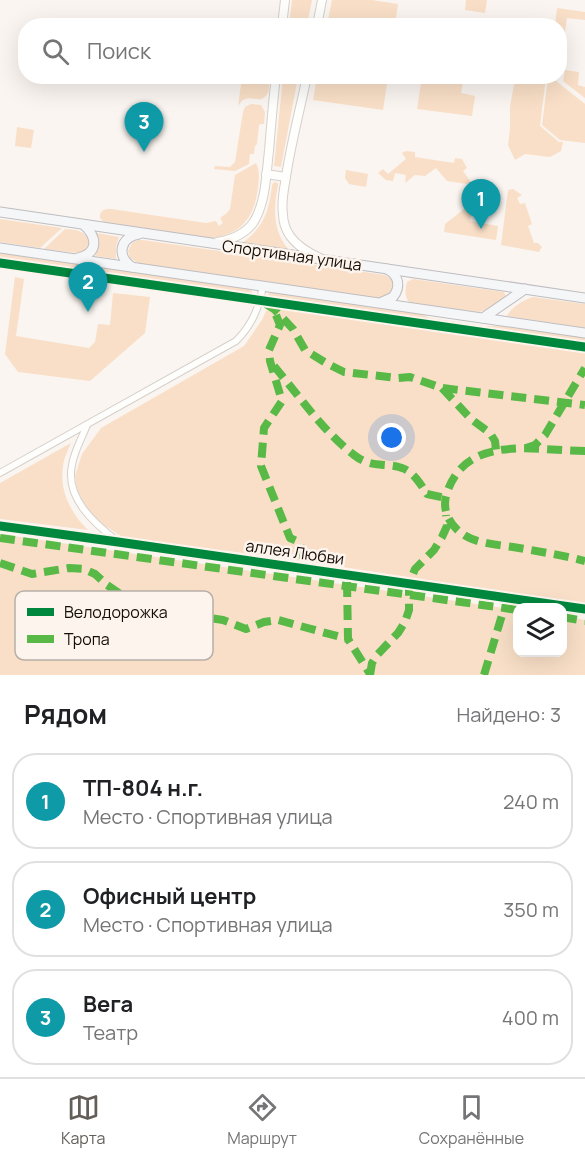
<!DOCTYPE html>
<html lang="ru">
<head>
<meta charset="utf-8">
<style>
	:root { --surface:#fff; --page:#f2f2f2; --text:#202124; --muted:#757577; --line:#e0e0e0; --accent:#645e59 }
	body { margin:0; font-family:Manrope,sans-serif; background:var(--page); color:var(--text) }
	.controls { position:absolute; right:18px; bottom:18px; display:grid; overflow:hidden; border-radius:12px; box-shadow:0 6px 24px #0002 }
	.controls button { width:54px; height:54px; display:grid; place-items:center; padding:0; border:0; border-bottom:2px solid var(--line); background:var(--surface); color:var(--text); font:30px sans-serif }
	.you { position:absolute; left:392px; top:438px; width:21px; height:21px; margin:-15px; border:4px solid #fff; border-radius:50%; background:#1a73e8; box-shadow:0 0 0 9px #1a73e833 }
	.badge { display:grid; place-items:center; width:39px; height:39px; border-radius:50%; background:var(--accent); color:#fff; font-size:20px; font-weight:700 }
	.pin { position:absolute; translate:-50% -50px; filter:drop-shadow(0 2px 3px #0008) }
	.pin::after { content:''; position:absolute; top:32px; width:21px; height:18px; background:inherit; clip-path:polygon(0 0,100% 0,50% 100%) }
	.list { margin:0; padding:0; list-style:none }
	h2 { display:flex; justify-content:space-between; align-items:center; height:78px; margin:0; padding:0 24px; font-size:26px }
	h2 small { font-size:20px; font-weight:400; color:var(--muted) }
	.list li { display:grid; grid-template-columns:39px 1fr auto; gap:18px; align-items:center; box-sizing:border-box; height:96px; margin:0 12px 12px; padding:0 12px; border:2px solid var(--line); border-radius:24px }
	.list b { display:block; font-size:22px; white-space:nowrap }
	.list p { margin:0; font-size:20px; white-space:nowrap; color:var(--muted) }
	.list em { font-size:20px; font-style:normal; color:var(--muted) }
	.icon { flex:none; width:33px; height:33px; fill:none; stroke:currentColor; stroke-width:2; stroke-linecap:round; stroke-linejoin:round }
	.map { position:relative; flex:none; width:585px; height:675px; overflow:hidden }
	.search { position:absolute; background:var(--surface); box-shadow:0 6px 24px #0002; left:18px; right:18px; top:18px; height:66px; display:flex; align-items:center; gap:15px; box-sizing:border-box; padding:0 21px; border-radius:24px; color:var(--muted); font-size:22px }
	.sheet { height:402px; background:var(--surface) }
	nav { display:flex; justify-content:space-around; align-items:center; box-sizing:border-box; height:84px; border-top:2px solid var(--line); background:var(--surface); font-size:16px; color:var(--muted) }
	nav a { display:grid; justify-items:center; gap:3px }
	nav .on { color:var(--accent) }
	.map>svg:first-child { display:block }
</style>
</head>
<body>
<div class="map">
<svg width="585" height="675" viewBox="0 0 585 675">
	<rect width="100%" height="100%" fill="#faf5f0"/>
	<g fill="#f9dfc7">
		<path d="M292,0H312L307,25H289Z"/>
		<path d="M332,0H372L398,4L395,25H327Z"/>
		<path d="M466,0H487L485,13L465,10Z"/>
		<path d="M557,8L585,12V20L567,18L561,60L560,59V26L555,25Z"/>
		<path d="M565,70L579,72L578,85L585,87V98L563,81Z"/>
		<path d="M242,77H268C270,84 270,97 261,99C256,100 250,97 245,99C241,101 240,103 238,107Z"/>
		<path d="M283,77H298L281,167L274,166Z"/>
		<path d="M317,77H388L383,110L313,100Z"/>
		<path d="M422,77H464L461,93L475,96L472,116L417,109Z"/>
		<path d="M520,77H546L540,126L559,142H563L561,151L550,157L525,154L515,160L508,145L510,129V107L514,85Z"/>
		<path d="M548,77H550V80L556,81L585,104V143L560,140L542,125Z"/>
		<path d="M251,104L261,105L265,112L264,124H261L259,125L257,144L255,146L254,154H250L249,164L235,171L214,169L215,166L230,167L235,162L243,112L245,107Z"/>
		<path d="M17,127L34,130L31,148L15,146Z"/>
		<path d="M406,151L415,152V157L454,163L455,158L462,159L467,168L463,171L473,185L447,181L436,168L425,176L415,175L405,183L406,175L395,173L393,181L386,180L378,173L383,169L388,174L406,159L402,153Z"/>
		<path d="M256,163C260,171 259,178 258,187C255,218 239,238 205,238L105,223L100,218C99,211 104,209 111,209L206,223L216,221L219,226L223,223L220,218L227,213L230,209L235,175Z"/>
		<path d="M346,170L368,174L366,187L349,184L345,178Z"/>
		<path d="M274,182L278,183V186C273,209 273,232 289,250L241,244C264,227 269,212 272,185Z"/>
		<path d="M513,189L522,195L517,198L520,204L525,203L532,224L528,226L534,243H538L542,247L539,252L501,245L508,190Z"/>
		<path d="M472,203L470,221L498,226L496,240L444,232L445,224Z"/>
		<path d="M0,219L62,228L40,248L0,242Z"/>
		<path d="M65,229C77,230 85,230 89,242L86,250L77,253L44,249Z"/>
		<path d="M97,233L119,237L116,247V259L95,256C100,245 99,244 97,233Z"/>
		<path d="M138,240H143L385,275L391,279L394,285L392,293L380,299L138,263L130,258L128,251L132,243Z"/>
		<path d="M0,253L249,289L252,291V294L247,297L2,261L0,260Z"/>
		<path d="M15,277L24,279L16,336L89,348L95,342L98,324L110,325L113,293L150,297L145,333L90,381L18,372L5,354Z"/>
		<path d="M413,279L504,292L506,296C499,303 489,310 479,312L410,303C404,297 405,290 407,282Z"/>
		<path d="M272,292L417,312L430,318L484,326H505L585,337V346L269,299L268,294Z"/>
		<path d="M533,297L585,304V328L507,316C510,308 525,299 533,297Z"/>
		<path d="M276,308H283L429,330L431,328L432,330L439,331L440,330L459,334L585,352V604L303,561L122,537L95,519L86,508L77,489L75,476L82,454L101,428L244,346L262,320L266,311Z"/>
		<path d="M71,443C68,450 64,458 63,466C59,490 71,514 88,530L0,519V483Z"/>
		<path d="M0,534L517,610L518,652H562L563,616L585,620V675H0Z"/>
	</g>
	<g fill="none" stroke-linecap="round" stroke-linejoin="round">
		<g stroke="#d6d0ca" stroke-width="8">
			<g id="street">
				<path d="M0,263L585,347"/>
				<path d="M87,425C82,438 74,451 72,465C65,498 94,523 117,541"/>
				<path d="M0,473L236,341C252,325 259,308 263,286"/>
				<path d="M0,526L118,542L585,609"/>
			</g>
		</g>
		<g stroke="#d6d0ca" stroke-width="10">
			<g id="secondary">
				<path d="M282,26L285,0"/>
				<path d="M317,26L322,0"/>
				<path d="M307,76C300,110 291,143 286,177C284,189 281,202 283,214C283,222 286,230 290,236C298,247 309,253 320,258"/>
				<path d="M266,174L286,177"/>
				<path d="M217,242C230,240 244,235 253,223C266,203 266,175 269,151C271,126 273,101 276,76"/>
			</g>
		</g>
		<g stroke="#bebdc1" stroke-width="11">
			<g id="primary">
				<path d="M0,212L585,298"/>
				<path d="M0,248L585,333"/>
				<path d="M78,258C99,253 97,237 84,225"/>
				<path d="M132,267C116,256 120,237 139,234"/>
				<path d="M382,302L393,297C401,287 399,275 387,269"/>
				<path d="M483,318L525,289"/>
			</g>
		</g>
		<use href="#street" stroke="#fefefd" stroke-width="6"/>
		<use href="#secondary" stroke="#fefefd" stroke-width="8"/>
		<use href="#primary" stroke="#f5f6f8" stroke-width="9"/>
		<g stroke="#58b947" stroke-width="8" stroke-dasharray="15 8" stroke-linecap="butt">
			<path d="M266,304L274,309L293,329L305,350L326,363L344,372L398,378L410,377L442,388L585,405"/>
			<path d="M276,315L280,325L269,350L270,361L282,401L264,428L261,466L290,538L299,542L303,553V559"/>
			<path d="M274,366C299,396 323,431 354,455C372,469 384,462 402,468C414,472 421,485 427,494L446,498"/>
			<path d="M442,388L471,419L490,433L495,441L496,450"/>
			<path d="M526,448L535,445L545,435L585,368"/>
			<path d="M585,451C536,451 464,432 446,496C442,512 451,527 464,535C476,543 498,545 513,547C537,551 561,555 585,561"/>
			<path d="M0,538L518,610"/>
			<path d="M0,563L32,574L69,568L84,569L95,574L107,585L134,603L158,600L179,607L196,616L223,620L246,629L264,622L278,620L348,639"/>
			<path d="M347,582L348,639L370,674"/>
			<path d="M562,617L585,621"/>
			<path d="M370,675L372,663L377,655L398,633L405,622L409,610V584L415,569L434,550L442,537L447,526L446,515"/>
			<path d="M484,675L502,615L507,609"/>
		</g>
		<g stroke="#fdf4ed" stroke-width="13">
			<g id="cycleway">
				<path d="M0,263L585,347"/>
				<path d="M0,526L118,542L585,609"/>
			</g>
		</g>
		<use href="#cycleway" stroke="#00873e" stroke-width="9"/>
	</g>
	<g text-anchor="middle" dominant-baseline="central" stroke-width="5" stroke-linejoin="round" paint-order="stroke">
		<g font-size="16" fill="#140d07" stroke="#fdf4ed">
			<text transform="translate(292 255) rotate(8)">Спортивная улица</text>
			<text transform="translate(295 552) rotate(8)">аллея Любви</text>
		</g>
	</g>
	<rect x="15" y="591" width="198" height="69" rx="9" fill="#fdf4ed" stroke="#b7afa8" stroke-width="1.5"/>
	<rect x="27" y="608" width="27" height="8" fill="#00873e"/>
	<rect x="27" y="635" width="27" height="8" fill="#58b947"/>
	<g font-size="16" fill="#140d07">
		<text x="64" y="618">Велодорожка</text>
		<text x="64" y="645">Тропа</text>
	</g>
</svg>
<div class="controls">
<button><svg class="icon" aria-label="layers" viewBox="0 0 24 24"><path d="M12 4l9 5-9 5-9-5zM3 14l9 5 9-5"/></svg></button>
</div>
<div class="you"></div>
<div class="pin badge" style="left:481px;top:229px;background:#0f9aa8">1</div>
<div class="pin badge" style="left:88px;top:312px;background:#0f9aa8">2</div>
<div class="pin badge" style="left:144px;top:152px;background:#0f9aa8">3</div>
<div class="search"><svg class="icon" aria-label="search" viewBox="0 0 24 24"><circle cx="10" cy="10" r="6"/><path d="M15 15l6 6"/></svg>Поиск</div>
</div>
<section class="sheet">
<h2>Рядом<small>Найдено: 3</small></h2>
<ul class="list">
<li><span class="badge" style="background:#0f9aa8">1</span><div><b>ТП-804 н.г.</b><p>Место · Спортивная улица</p></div><em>240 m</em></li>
<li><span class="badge" style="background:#0f9aa8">2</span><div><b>Офисный центр</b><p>Место · Спортивная улица</p></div><em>350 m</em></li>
<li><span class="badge" style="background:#0f9aa8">3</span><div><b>Вега</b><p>Театр</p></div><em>400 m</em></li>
</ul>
</section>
<nav>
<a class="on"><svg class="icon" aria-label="map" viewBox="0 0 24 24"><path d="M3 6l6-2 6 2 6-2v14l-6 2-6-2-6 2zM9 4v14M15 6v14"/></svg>Карта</a>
<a><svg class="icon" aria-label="directions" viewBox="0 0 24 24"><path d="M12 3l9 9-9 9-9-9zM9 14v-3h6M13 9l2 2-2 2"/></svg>Маршрут</a>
<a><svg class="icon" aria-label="saved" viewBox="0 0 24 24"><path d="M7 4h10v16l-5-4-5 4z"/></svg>Сохранённые</a>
</nav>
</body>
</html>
